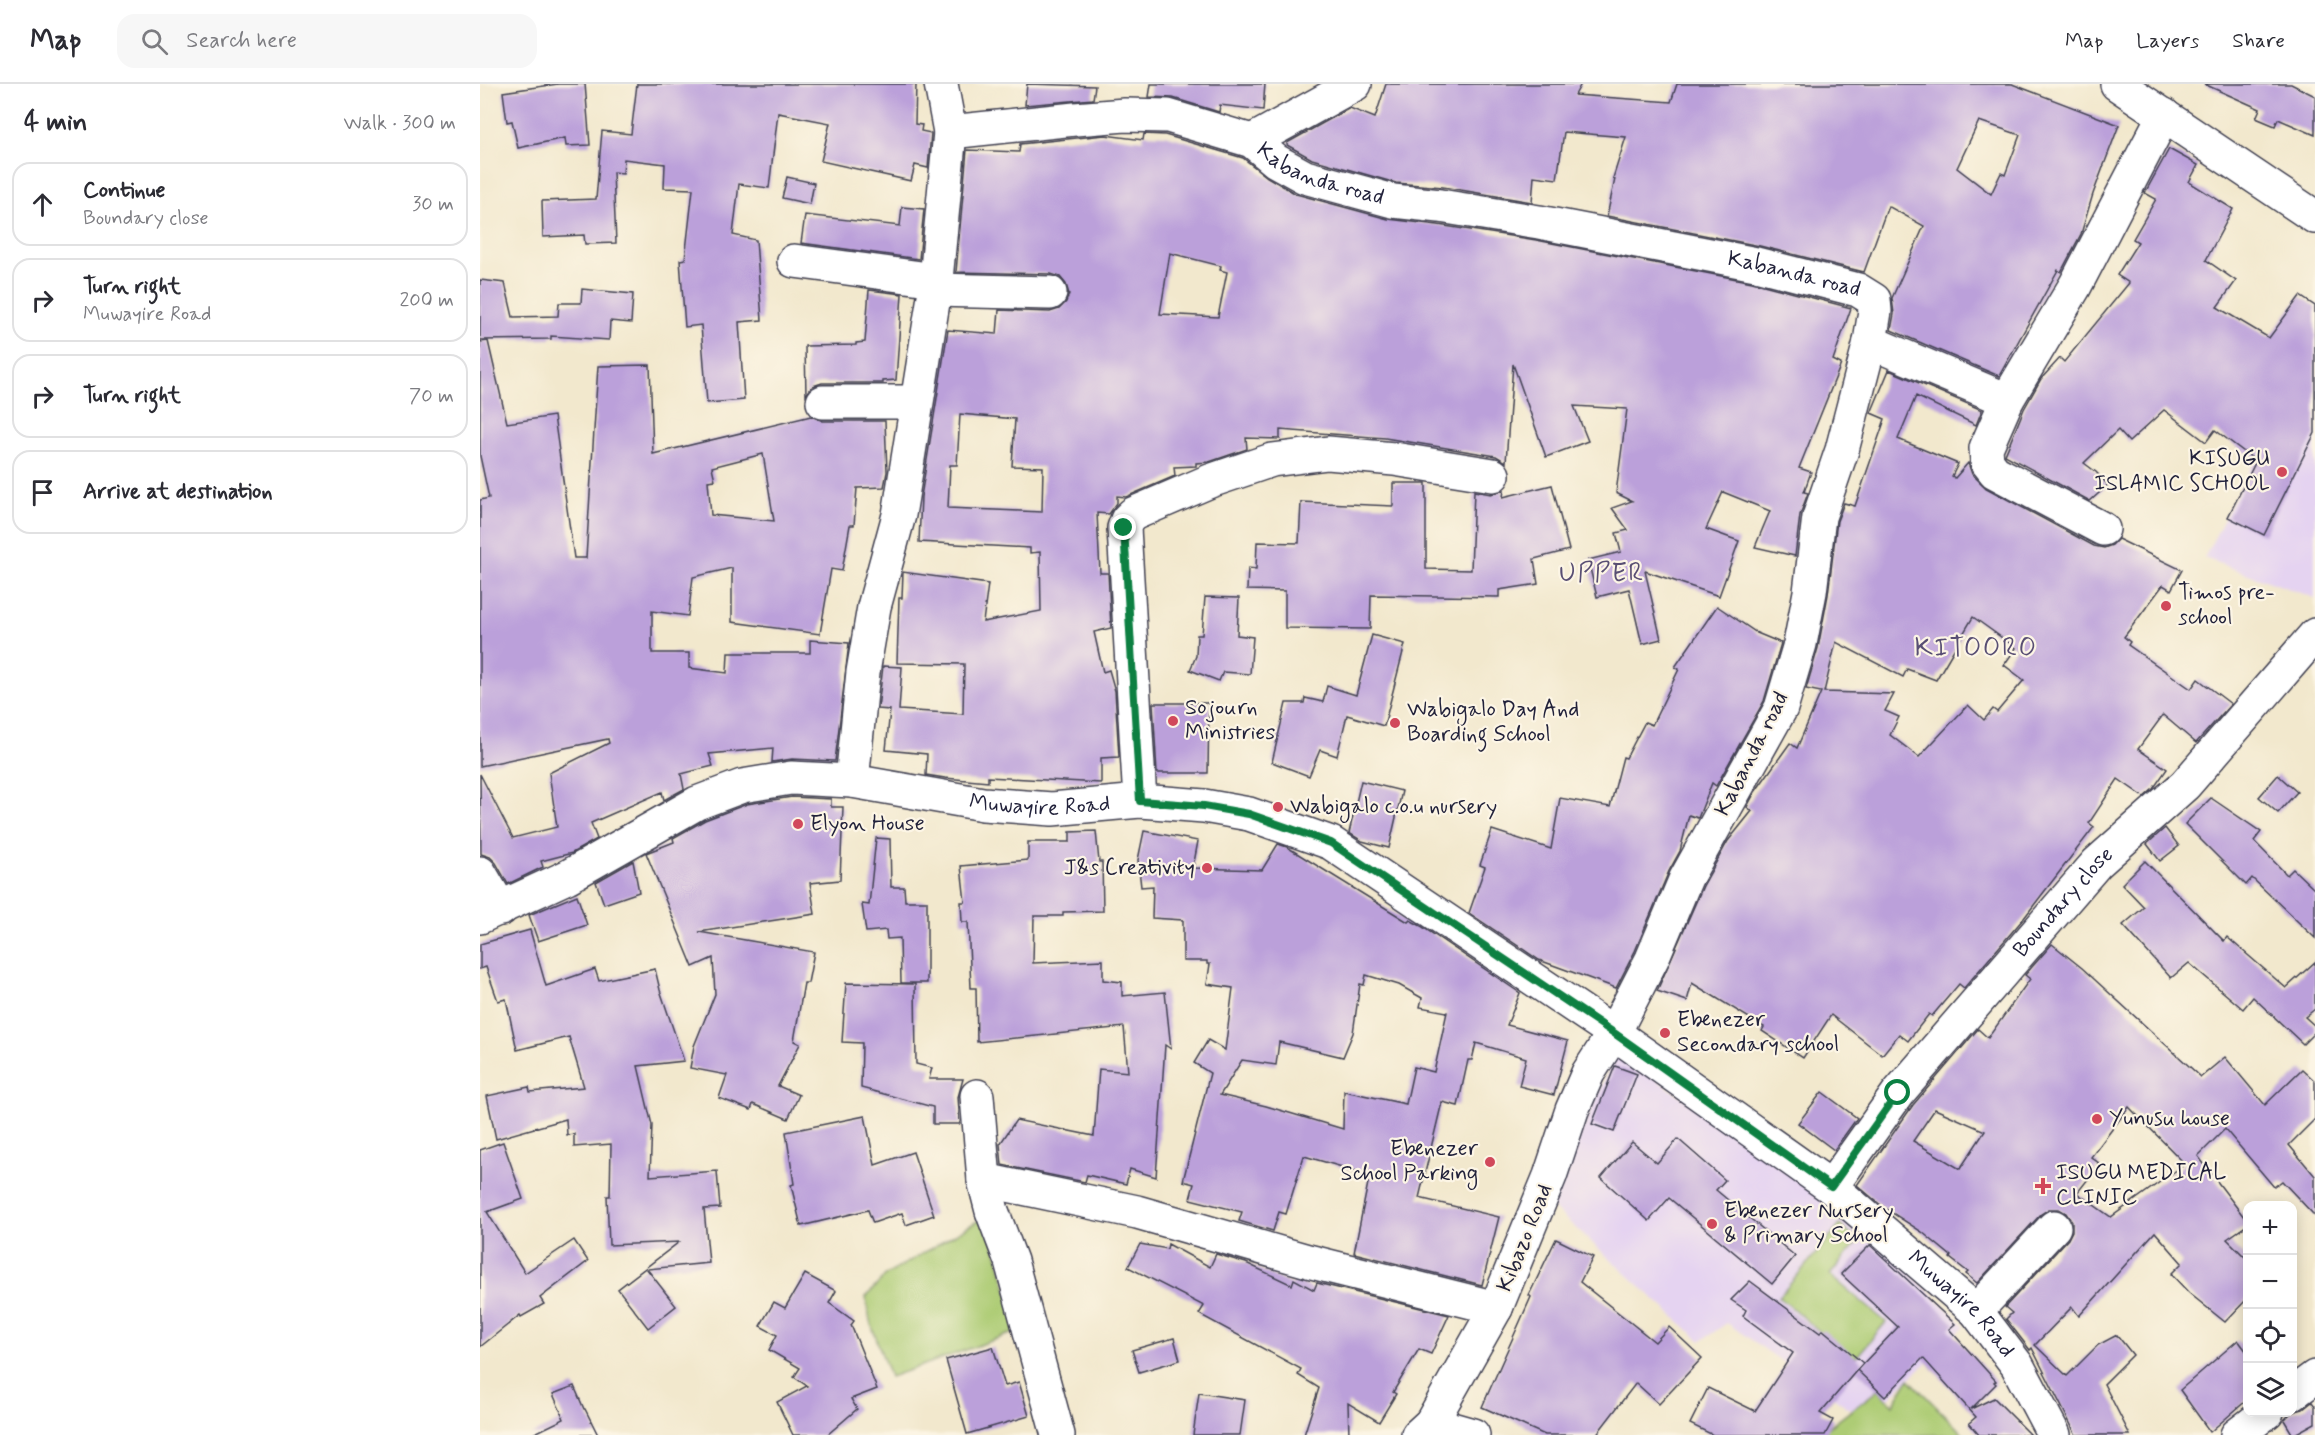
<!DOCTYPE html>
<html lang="en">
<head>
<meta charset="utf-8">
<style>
	:root { --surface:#fff; --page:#f7f7f7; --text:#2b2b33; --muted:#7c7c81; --line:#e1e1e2 }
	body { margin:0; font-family:Mynerve,sans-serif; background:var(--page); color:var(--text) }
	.controls { position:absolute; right:18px; bottom:18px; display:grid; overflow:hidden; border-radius:12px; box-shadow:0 3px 15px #0003 }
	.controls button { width:54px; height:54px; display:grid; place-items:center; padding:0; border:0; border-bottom:2px solid var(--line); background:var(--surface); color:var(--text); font:30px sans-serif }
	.stop { position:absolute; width:18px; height:18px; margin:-14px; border:4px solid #0b8043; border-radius:50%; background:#fff }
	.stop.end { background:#0b8043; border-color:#fff; box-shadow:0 2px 6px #0008 }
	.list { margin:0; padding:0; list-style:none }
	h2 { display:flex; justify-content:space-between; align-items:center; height:78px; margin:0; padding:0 24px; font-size:26px }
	h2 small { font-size:20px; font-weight:400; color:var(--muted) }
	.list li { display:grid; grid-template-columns:39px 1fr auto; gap:18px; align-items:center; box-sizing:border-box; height:84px; margin:0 12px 12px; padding:0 12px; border:2px solid var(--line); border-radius:18px }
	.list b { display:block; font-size:22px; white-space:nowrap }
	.list p { margin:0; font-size:20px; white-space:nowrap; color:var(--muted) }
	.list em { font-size:20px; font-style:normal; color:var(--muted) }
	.icon { flex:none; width:33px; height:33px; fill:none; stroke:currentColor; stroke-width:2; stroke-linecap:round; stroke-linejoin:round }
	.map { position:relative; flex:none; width:1835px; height:1351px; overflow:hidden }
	header { display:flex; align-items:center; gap:36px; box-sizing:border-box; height:84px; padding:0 30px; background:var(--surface); border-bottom:2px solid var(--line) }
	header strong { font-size:28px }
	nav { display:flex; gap:33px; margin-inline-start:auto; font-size:21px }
	.search { width:420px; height:54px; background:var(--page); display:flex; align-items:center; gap:15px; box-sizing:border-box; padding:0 21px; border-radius:18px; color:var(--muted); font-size:22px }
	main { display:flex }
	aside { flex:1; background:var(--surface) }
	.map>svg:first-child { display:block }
</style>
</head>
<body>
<header>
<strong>Map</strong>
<div class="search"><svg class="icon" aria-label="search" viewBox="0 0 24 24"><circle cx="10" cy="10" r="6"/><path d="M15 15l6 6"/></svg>Search here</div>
<nav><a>Map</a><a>Layers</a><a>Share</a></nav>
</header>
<main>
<aside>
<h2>4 min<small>Walk · 300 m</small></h2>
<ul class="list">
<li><svg class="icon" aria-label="ahead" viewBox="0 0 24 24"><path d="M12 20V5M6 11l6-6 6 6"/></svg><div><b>Continue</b><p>Boundary close</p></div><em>30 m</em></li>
<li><svg class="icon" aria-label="right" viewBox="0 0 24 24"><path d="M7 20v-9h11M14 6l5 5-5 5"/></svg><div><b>Turn right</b><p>Muwayire Road</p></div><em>200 m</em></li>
<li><svg class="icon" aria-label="right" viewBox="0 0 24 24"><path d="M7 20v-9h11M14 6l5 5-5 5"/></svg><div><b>Turn right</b></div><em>70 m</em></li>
<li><svg class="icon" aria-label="arrive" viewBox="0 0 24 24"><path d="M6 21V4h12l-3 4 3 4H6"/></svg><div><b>Arrive at destination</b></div></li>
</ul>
</aside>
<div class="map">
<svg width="1835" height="1351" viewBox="0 0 1835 1351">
	<rect width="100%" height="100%" fill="#fcf5e5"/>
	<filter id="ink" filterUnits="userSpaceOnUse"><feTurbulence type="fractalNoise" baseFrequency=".0167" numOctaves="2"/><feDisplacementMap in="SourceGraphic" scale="12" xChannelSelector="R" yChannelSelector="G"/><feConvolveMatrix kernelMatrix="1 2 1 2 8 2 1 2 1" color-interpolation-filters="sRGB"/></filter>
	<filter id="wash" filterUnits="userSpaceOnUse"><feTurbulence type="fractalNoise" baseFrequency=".008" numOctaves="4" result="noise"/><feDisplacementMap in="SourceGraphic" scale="24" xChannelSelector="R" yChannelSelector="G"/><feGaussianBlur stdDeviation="1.35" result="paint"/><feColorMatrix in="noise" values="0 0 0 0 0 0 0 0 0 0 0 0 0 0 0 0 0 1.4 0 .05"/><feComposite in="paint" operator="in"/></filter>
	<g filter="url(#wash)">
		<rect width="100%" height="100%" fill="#f2e8cd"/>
		<g fill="#e5d3f1">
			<path d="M1818,292L1835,301V514L1724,474Z"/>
			<path d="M1137,967L1290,1076L1397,1158L1485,1242L1386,1336L1247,1239L1221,1257L1070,1121Z"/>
		</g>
		<g fill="#adcc74" stroke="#687758" stroke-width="1.5">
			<path d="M506,1132L539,1247L410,1293L390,1237L386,1213L406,1191Z"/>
			<path d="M1360,1141L1378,1157L1350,1191L1406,1238L1374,1276L1299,1213Z"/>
			<path d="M1429,1295L1484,1351H1339L1398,1306L1413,1321Z"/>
		</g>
		<g id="blocks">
			<g fill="#bba0da" fill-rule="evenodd">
				<path d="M78,0H105L110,61L86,62L85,54L38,64L32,37L27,38L23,8Z"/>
				<path d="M157,0H436L435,40L442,41L441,47L451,49L448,84L435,81L431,97L341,77L350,39L298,29L289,104L259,100L253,151L276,156L282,236L259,238L264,316L227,319L221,241L205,243L200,176L205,175L213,105L184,104L185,80L144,75L143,89L133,88L136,159L105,160L104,151L63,153L62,117L116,115L122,47L151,50Z"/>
				<path d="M547,0L615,2L613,15L545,21Z"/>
				<path d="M671,0H785L783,26L740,21L739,28L693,14L669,13Z"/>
				<path d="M906,0H1101L1095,11L1191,18L1197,0H1532L1639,41L1613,110L1601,150L1581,188L1578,186L1519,292L1411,246L1414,230L1412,214L1444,142L1408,122L1384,188L1280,162L1127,132L1135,95L1133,94L1146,53L1084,48L1077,95L1054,92L1052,118L963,103L916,99L832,75L807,61V59L870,24L895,34ZM1499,37L1540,51L1525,91L1521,89L1511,110L1477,84Z"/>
				<path d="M1724,0H1811L1835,12V51L1798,35L1795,42L1776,34L1780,25Z"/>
				<path d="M664,50L685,51L763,74L787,93L816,110L908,135L958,141L1056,156L1272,198L1371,224L1353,276L1361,280L1319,384L1331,388L1324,408L1328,409L1320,431L1315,472L1275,463L1290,427L1243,408L1226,445L1259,457L1239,512L1165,487L1181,555L1162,560L1149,505L1117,513L1108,476L1141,468L1136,449L1148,446L1132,424L1152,417L1136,409L1147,325L1094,322L1108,357L1066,373L1033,280L1026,378L1016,372L905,354L800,346V355L766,354L767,365L729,378L716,379V382L694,383L695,392L646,413L637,412V419L629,430L617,429L620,489H628L631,544L614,548L623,588L629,586L635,607L639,673L621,674V699L508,693V698L465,694L446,691L447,670L406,666L410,626L398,625L403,582L422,583L419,626L483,630L484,580L417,579L419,514H422L423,488L508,500L503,538L561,527L560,468L550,469V464L439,458L441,413L468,246L517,250L519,226L570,228L579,225L586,218L589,210L586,200L580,193L571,190L476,188L487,66L539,68L540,60L625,51L663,56ZM690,169L741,182L740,186L747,188L738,233L680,230ZM480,330L535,335L532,382L563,383L562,428L468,424L470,381H477Z"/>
				<path d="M1689,65L1718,81L1709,98L1753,125L1726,176L1756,197L1737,223L1789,254L1820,212L1835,222V349L1784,451L1748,433L1776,377L1735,346L1726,358L1684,326L1649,358L1638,346L1604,379L1616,388L1628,401L1610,417L1525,371L1544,325L1561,295L1580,274L1584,278L1649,199L1637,191L1658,158L1653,155L1676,115L1665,109Z"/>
				<path d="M307,93L334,99L330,120L302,114Z"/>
				<path d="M422,123L444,125L439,175L321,159L325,131L420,142Z"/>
				<path d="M0,196L25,199L33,233L78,232L79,219H101L102,205L153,210L151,239L130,237L129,256L71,252V255L0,256Z"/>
				<path d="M389,206L422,210L416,296L403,297V299H342L333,302L326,311L325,262L376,261V259L385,258Z"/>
				<path d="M8,257L27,339L74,332L94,474H106L118,282L170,281L173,370L331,332L343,337H405L407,388L404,403L377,404L374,441H370L362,487L351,485L340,550L252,538V484L213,493L208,532L172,527V569H209V584L247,589L248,569H330V556L369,559L355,677L312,675L292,678L293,664L229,670L233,682L201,690L204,705L184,716L182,708L111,739L117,755L92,769L61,777L63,783L28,800L16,779L10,773L1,770L0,690L33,754L77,743L69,689L129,659L128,655L0,682V416L9,414L0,372V258ZM283,370L294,437L231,431L228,397L235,396L232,383Z"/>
				<path d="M1409,286L1502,326L1496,341L1436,312L1418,355L1478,380L1472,392L1475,394L1488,379L1492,390L1506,404L1614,462L1624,464L1632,461L1638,455L1702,486L1691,506L1683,501L1644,553L1650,558L1648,561L1711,605L1718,595L1751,620L1716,659L1683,631L1658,665L1687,685L1673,705L1664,713L1638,695L1609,739L1614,743L1544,834L1484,904L1479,900L1452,932L1449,930L1428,957L1419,950L1402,971L1351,931L1323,974L1282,947L1284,943L1212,899L1207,917L1177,907L1223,802L1248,757L1272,727L1267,723L1275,708L1310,659L1317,664L1341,608L1326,605L1338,564L1348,511L1357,437L1364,419L1375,422L1405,335L1391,329ZM1493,533L1536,564L1524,581L1544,596L1517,628L1513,625L1504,636L1488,621L1439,673L1410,651L1419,633L1405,627L1414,610L1344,608L1356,558L1423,593L1427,585L1456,596Z"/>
				<path d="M913,399H946V485L991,486L994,407L1011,410L1024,406L1023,413L1072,401L1089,466L1054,475L1058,500L1019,506V513L891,511L890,545L805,544V507L767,506L768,484L776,485L777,458L819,459L821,418L913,422Z"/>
				<path d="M725,513L759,514L757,551L773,553L770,590L743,588L739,597L710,586L716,572L717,551H722Z"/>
				<path d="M1237,522L1277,549L1301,559L1284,617L1236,702L1232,699L1218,734L1209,731L1200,767L1189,787L1155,867L1136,904L1059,876L989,829L1005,783L1000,781L1012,746L1071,765L1080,714L1130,723L1143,673L1146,674L1165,638L1172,641L1199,585L1195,583Z"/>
				<path d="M892,551L925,560L904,642L867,631L857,672L840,666L829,692L792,678L806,619H824L825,614L843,618L847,602L876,611Z"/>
				<path d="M673,619H729L728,689H677Z"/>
				<path d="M1798,691L1817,708L1798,729L1779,713Z"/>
				<path d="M881,697L922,707L909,764L882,757L869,749Z"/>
				<path d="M312,713L351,715V723H363L360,796L330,799L335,830L219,848L334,868L328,899H324L314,957L320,960L298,1002L319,1011L308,1035L273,1020L271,1026L239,1014L247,991L210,984L214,962L235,910L233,874L213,883L166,769L194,758L193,754L225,736L267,720Z"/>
				<path d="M1731,714L1781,748L1774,757L1807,791L1813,785L1835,806V854L1772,794L1766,801L1705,740Z"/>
				<path d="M1685,744L1699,762L1680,777L1667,760Z"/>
				<path d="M616,747L619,778H622L623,827L583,828V832H554L553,879L623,876V896L642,898V912L685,908L691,965L685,961L676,1093L650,1085L646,1100L607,1091L605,1098L522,1081L520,1060L536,1036L614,1052L619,985L648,988L644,943L497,958L496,904H491L488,838H482L481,818H485L481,782L548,776V758H590V748Z"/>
				<path d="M664,747L718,757L713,784L782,786L798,760L807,763L928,838L930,836L941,842L1040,909L1027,941L1088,957L1074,1011L1039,1002L1046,974L996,959L992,976H988L978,1022L962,1018L939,1114L1019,1133L1002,1201L874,1169L889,1094L882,1092L883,1089L824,1072L806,1130L799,1128L793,1147L759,1137L762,1128L710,1115L714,1100L703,1097L730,989L714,979L728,956L745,966L753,904L727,900L730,880H727V877H703V836L672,834L673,802L661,803L658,776ZM886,891L919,901L942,914L940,923L967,928L954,988L934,983L926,1020L864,1007L863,1045L786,1022L740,1011L762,976L796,981L799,958L863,973L873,949L880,900L884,901Z"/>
				<path d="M396,754L410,755L411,803H424L425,817H447V899H421L420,854L407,855L406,846L386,848L382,820L389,821Z"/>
				<path d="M153,777L159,808L124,820L116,798Z"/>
				<path d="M1665,777L1744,857L1747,853L1806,904L1835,878V925L1825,933L1835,942V948L1823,960L1773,913L1763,925L1709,879L1691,894L1643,841L1664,823L1642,800Z"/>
				<path d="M97,811L107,841L58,857L49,831Z"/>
				<path d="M50,846L66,902L115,885L119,897L175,885L180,906L204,977L158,982L172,1041L170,1092L237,1087L240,1124L224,1125L229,1179L167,1185L196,1222L168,1244L138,1205L199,1158L129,1161L127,1112H130L131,1060L94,1063V1050L87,1051L86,1035L16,1055L7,1012L49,1003L50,1008L104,1003L89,953L37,966L26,915L18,917L6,883L0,885V860Z"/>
				<path d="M1572,860L1602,884L1721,993L1745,973L1785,1021L1822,985L1835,997V1035L1809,1061L1835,1092V1132L1802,1097L1794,1103L1745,1045L1718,1072L1767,1137V1141L1747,1155L1767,1175V1215L1745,1238L1709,1209L1691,1190L1702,1179L1675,1148L1599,1232L1592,1223L1555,1261L1587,1292L1618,1261L1637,1251L1653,1271L1624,1300L1650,1351H1596L1552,1264L1550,1266L1526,1235L1532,1229L1525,1223L1588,1155L1592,1147V1138L1586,1129L1579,1125H1569L1561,1130L1497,1199L1486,1190L1488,1188L1470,1174L1471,1172L1442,1148L1403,1123L1377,1101L1433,1021L1498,945L1508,954L1550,895L1545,891ZM1649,1023L1705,1080L1631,1133L1597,1109L1620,1080L1611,1073ZM1455,1025L1505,1047L1480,1085L1433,1057Z"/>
				<path d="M366,899L435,900L436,980L452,984L449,995H483L478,1013L480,1040H453V1023L381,1004L382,959L362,958Z"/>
				<path d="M1135,982L1157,990L1134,1048L1112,1040Z"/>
				<path d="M1342,1008L1377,1034L1354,1066L1318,1039Z"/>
				<path d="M385,1032L395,1081L433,1068L454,1131L426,1141L422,1129L393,1139L388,1126L321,1142L311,1101L314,1100L306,1048Z"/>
				<path d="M1198,1055L1245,1096L1236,1106L1315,1172L1292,1200L1189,1114L1169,1137L1121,1094L1152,1058L1177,1079Z"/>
				<path d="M23,1058L43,1115L7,1128L45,1189L94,1156L108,1177L60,1214L64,1220L41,1233L40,1231L0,1263V1066Z"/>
				<path d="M1076,1155L1113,1173L1100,1198L1175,1258L1189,1243L1222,1274L1179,1320L1156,1299L1116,1351H1065L1002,1323L1051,1213L1049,1211Z"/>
				<path d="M660,1160L687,1165L688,1160L730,1183L736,1170L766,1179L812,1201L814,1195L834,1206L837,1199L969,1231L951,1270L939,1265L913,1308L916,1310L899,1338L868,1319L869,1351H824L839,1304L818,1291L821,1285L719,1230L724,1222L648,1183Z"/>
				<path d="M1390,1161L1475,1240L1469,1245L1516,1297L1514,1298L1516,1300L1491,1325L1514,1314L1551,1351H1499L1489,1339L1496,1333L1443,1274L1405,1313L1377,1286L1418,1243L1361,1190Z"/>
				<path d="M325,1190L356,1207L349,1219L374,1237L371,1241L397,1305L371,1315L377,1325L347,1351H313L297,1318L327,1302L314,1293L320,1284L289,1266L297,1251L280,1242L294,1218L305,1224Z"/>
				<path d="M1270,1197L1340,1249L1343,1246L1383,1279L1340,1329L1353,1336L1345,1351H1233L1210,1340L1228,1304L1275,1327L1313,1269L1263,1232L1266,1226L1251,1216Z"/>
				<path d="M694,1254L700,1276L659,1288L652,1266Z"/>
				<path d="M1758,1256L1767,1268V1316L1730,1348L1700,1306Z"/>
				<path d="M513,1263L525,1302L539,1298L549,1332L487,1350L466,1276Z"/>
				<path d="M94,1302L104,1325H105L118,1351H51L84,1335L73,1310Z"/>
				<path d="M719,1309L765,1316L760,1351H713Z"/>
				<path d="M1832,1318L1835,1322V1339L1813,1351L1804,1336L1812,1328L1823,1325Z"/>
			</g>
		</g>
	</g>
	<g filter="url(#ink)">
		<use href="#blocks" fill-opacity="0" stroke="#414051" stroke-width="1.5"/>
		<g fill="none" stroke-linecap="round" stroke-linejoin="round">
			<g stroke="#414051" stroke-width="36">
				<g id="minor">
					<path d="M1637,0L1835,133"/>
					<path id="s1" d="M470,48L595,35L645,31L688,32L772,57L796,77L825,93L913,117L960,122L1059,138L1276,180L1378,206L1394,216L1395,227L1390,258L1362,366L1339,433L1330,508L1320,560L1301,624L1206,794L1172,875L1134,949L1108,989L1092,1026L1070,1092L1016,1224L951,1339L938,1351"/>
					<path d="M772,57L875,0"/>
					<path d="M314,177L456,196"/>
					<path d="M455,206L570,209"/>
					<path d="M1390,258L1527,316"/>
					<path d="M343,318H436"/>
					<path d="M1623,445L1515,388L1507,378L1506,364L1527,316L1595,202L1684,31"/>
					<path d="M372,697L383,588L394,523L419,431L455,206L470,48L461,0"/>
					<path d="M660,717L644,444L647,436L653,430L730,397L792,376L848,369L914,375L1013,391"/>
					<path d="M0,789L21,825"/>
					<path id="s2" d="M0,833L87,793L217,719L262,702L311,694L372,697L503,720L572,725L660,717L724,722L769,730L851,759L1134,949L1351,1103L1496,1227L1537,1281L1574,1351"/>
					<path d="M497,1012L504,1096L512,1127L531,1177L578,1351"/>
					<path d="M504,1096L657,1128L828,1177L1016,1224"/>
					<path id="s3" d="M1351,1103L1418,1009L1617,779L1705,701L1835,551"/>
					<path d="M1496,1227L1574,1143"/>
					<path d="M1812,1310L1835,1293"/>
					<path d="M951,1339L993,1351"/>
					<path d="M1757,1351L1787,1328"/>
				</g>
			</g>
			<use href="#minor" stroke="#fff" stroke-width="33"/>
		</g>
	</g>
	<g fill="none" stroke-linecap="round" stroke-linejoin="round" filter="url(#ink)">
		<path stroke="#0b8043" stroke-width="8" d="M644,444L660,717L724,722L769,730L851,759L1134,949L1351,1103L1418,1009"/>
	</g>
	<g fill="#d1495b" stroke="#fcf5e5" stroke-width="2">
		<circle cx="1802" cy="388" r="6"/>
		<circle cx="1686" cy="522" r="6"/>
		<circle cx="693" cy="637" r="6"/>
		<circle cx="915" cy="639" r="6"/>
		<circle cx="798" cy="723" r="6"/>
		<circle cx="318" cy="740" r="6"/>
		<circle cx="727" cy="784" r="6"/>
		<circle cx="1185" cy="949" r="6"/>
		<circle cx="1617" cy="1035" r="6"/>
		<circle cx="1010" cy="1078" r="6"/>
		<path d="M1560 1093h6v6h6v6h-6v6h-6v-6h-6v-6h6z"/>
		<circle cx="1232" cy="1140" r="6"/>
	</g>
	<g text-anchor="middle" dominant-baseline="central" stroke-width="4.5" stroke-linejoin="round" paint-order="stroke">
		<g font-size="22" fill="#22223b" stroke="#fcf5e5">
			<text stroke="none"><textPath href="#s1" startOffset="384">Kabanda road</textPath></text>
			<text stroke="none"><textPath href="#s1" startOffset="870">Kabanda road</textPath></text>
			<text transform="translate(1272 670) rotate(-63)">Kabanda road</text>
			<text stroke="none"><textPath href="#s2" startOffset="594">Muwayire Road</textPath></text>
			<text stroke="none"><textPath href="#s3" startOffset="368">Boundary close</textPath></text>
			<text transform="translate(1045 1154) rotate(-68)">Kibazo Road</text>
			<text stroke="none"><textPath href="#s2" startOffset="1674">Muwayire Road</textPath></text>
		</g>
		<g font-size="22" fill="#22223b" stroke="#fcf5e5" text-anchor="start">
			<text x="1790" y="375" text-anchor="end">KISUGU<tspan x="1790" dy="25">ISLAMIC SCHOOL</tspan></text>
			<text x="1698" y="509">Timos pre-<tspan x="1698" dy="25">school</tspan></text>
			<text x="705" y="624">Sojourn<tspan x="705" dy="25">Ministries</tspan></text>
			<text x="927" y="626">Wabigalo Day And<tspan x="927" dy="25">Boarding School</tspan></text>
			<text x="810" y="723">Wabigalo c.o.u nursery</text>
			<text x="330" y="740">Elyon House</text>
			<text x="715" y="784" text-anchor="end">J&amp;s Creativity</text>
			<text x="1197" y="936">Ebenezer<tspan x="1197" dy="25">Secondary school</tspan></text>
			<text x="1629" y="1035">Yunusu house</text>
			<text x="998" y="1065" text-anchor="end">Ebenezer<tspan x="998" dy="25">School Parking</tspan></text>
			<text x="1576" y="1089">ISUGU MEDICAL<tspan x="1576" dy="25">CLINIC</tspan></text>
			<text x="1244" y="1127">Ebenezer Nursery<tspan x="1244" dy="25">&amp; Primary School</tspan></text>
		</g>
		<g font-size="26" letter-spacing="1.5" fill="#584e73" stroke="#fcf5e5">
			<text x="1122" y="490">UPPER</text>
			<text x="1496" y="565">KITOORO</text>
		</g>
	</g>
</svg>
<div class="controls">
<button>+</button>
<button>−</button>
<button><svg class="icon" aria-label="locate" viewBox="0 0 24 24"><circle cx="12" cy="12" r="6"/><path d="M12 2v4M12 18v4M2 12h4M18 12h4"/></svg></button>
<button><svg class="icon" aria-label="layers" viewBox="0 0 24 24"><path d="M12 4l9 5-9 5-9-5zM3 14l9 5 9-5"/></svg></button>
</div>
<div class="stop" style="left:1418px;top:1009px"></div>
<div class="stop end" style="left:644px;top:444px"></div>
</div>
</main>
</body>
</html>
